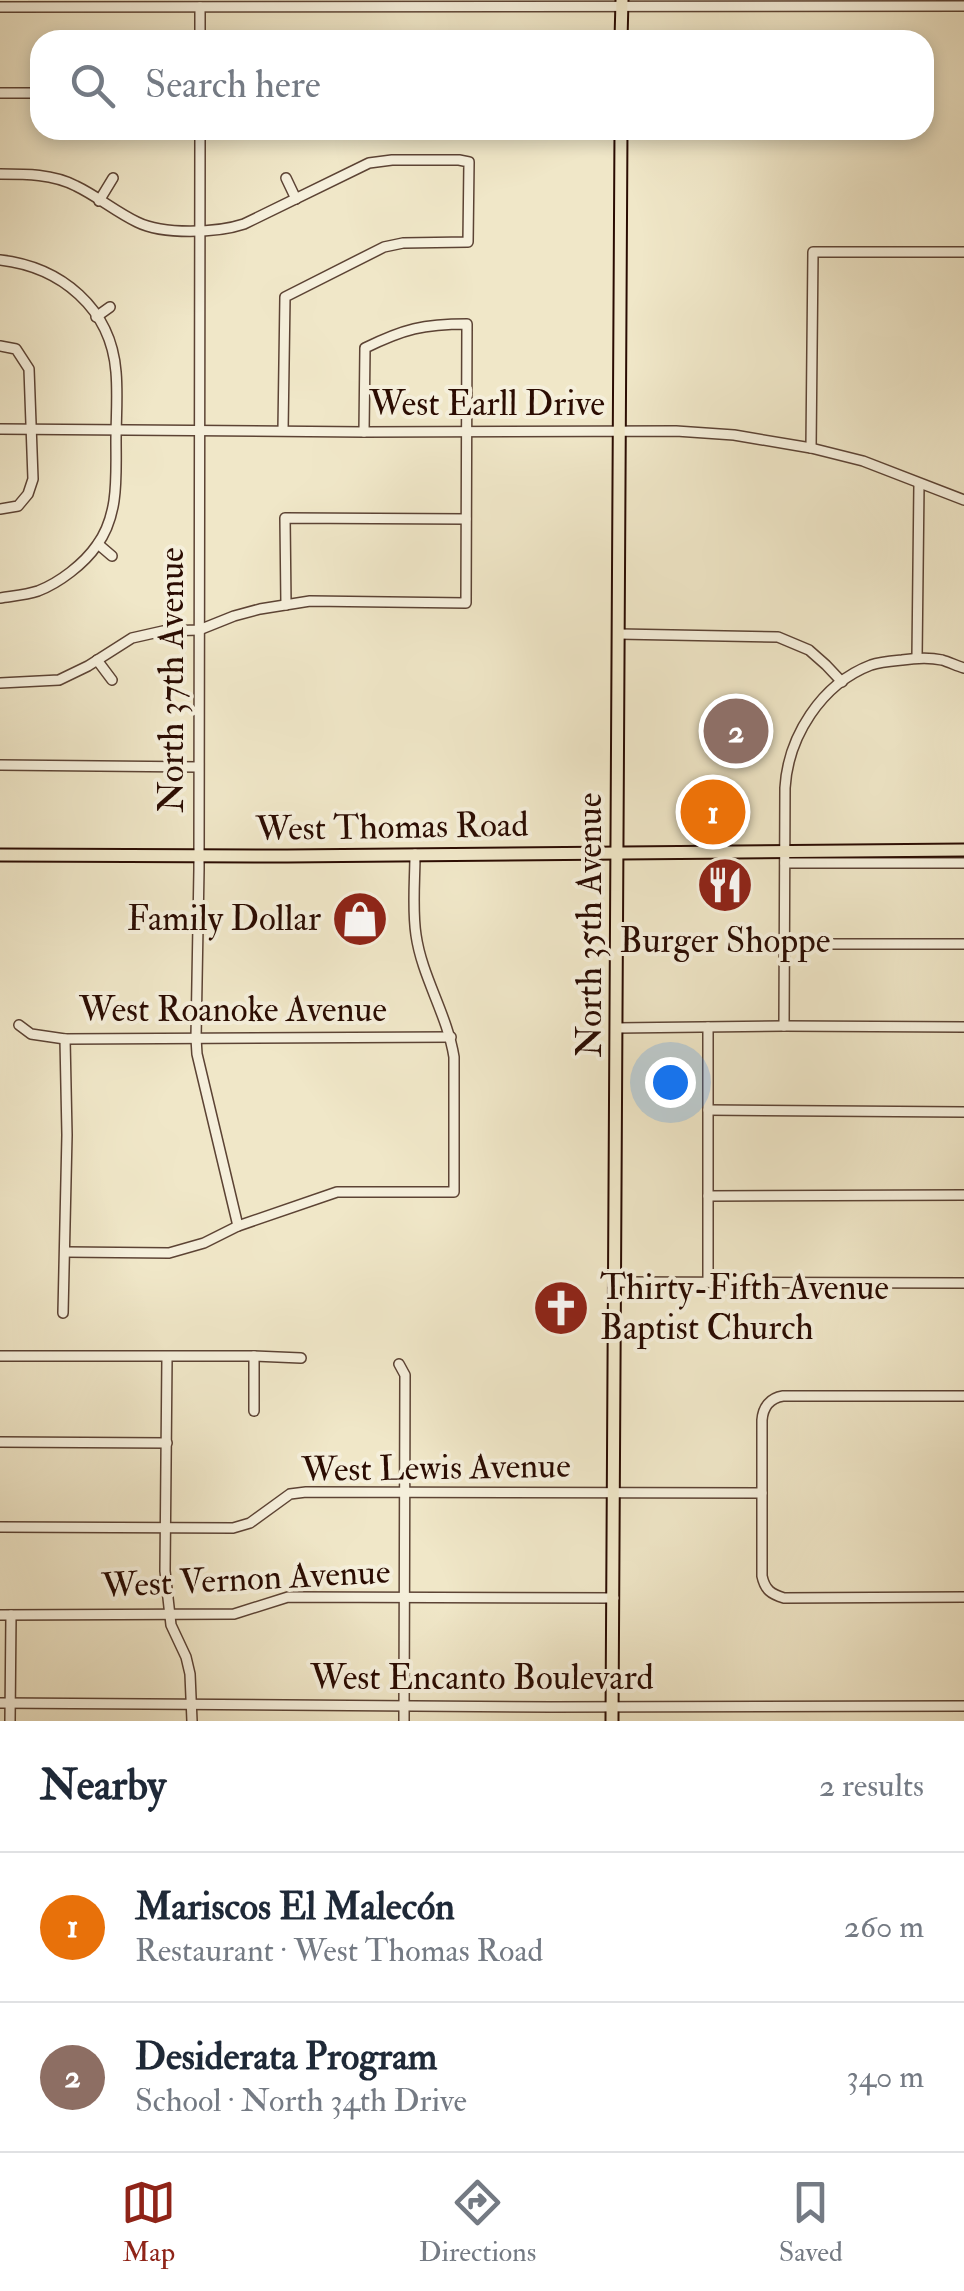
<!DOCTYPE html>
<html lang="en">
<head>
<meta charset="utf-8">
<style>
	:root { --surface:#fff; --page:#f2f2f3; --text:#1f2937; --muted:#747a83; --line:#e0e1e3; --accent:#8f2418 }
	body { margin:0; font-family:"IM FELL Double Pica",serif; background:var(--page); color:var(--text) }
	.you { position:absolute; left:670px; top:1082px; width:35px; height:35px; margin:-25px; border:8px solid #fff; border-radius:50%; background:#1a73e8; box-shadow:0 0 0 15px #1a73e833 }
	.badge { display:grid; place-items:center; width:65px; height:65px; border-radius:50%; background:var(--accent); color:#fff; font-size:32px; font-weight:700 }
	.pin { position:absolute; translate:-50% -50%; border:5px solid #fff; box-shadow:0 2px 10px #0006 }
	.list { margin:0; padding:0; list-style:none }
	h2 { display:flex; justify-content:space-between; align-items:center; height:130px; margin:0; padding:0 40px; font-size:42px }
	h2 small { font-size:32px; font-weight:400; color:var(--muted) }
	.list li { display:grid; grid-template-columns:65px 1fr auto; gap:30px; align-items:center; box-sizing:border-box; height:150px; padding:0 40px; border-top:2px solid var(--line) }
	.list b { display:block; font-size:38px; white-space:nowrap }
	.list p { margin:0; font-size:32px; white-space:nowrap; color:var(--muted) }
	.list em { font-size:32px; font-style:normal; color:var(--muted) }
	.icon { flex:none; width:55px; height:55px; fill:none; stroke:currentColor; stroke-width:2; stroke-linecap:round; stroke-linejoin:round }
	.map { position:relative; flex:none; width:964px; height:1721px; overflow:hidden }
	.search { position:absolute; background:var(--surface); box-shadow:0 5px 15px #0003; left:30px; right:30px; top:30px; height:110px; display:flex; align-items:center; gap:25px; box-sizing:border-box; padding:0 35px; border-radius:30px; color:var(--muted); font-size:38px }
	.sheet { height:430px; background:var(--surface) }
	nav { display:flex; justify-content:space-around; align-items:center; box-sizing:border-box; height:140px; border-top:2px solid var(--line); background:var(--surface); font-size:28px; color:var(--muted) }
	nav a { display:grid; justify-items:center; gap:5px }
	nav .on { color:var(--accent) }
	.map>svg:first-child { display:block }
</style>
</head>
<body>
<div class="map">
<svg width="964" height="1721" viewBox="0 0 964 1721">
	<rect width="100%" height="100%" fill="#f0e7c8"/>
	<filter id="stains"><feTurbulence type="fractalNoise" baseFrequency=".002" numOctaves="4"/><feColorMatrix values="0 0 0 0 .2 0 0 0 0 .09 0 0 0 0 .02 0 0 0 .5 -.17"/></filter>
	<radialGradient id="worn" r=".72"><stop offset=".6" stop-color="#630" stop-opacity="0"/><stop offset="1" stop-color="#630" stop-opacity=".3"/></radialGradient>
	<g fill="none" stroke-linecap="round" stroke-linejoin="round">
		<g stroke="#5c4334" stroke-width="12">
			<g id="minor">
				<path d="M0,7L964,6"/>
				<path d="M200,7V40"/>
				<path d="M0,93H40"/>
				<path d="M200,130L199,869L196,1038L197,1054L238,1226"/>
				<path d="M0,174C26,174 53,174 76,186C97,196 116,212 137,222C163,235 217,233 244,224L369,163L392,160H459L469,162L468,242L403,243L384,247L285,297L283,430"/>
				<path d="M286,178L296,199"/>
				<path d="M99,201L113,178"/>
				<path d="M0,260C61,267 111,308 116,372C118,395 116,418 116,441C116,476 119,515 97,545C84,564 59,583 38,591C26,595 12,596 0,598"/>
				<path d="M96,317L110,307"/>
				<path d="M0,346L16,349L29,369L33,479L28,494L18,506L0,509"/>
				<path d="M0,429L364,432L676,431L734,435L811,448L863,461L964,500"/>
				<path d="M811,448L813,252H964"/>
				<path d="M98,544L112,556"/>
				<path d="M286,605L285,518L466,519"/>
				<path d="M619,634L778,637L809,650L826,665L842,682"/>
				<path d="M917,658L919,484"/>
				<path d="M97,660L112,680"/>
				<path d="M0,683L59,680L88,666L132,638L163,631L199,630L234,616L260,609L310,601L466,603L467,324C423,324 404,329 365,348L364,432"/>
				<path d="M0,765L198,767"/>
				<path d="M785,863H964"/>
				<path d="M785,944H964"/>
				<path d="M19,1025L31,1034L65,1039L451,1037"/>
				<path d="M784,1026L785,788C788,737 821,684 871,665C880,662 892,661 902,660C915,658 929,657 942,660C949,662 957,666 964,668"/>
				<path d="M708,1027V1281"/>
				<path d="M617,1028L784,1026L964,1027"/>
				<path d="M708,1110L964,1112"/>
				<path d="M708,1196L964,1195"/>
				<path d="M66,1252L169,1253L204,1243L238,1226L337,1192H454V1057C447,1014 422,977 416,935C412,909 415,880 415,854"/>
				<path d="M615,1282L964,1283"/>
				<path d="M63,1313L67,1135L65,1039"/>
				<path d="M0,1356H254L301,1358"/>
				<path d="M167,1357L165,1571L171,1625L186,1657L190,1674L192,1721"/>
				<path d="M399,1364L405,1375L404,1721"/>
				<path d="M964,1396H783C770,1398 763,1407 762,1420V1576C765,1590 771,1594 784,1598L964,1597"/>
				<path d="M254,1411V1356"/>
				<path d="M0,1442L167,1443"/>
				<path d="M0,1527L233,1528L250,1523L290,1494L306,1492L762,1493"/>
				<path d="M0,1615L234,1614L288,1597L614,1598"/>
				<path d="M0,1703L551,1707L964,1706"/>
				<path d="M10,1721L11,1615"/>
			</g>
		</g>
		<g stroke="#2b0c02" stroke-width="15">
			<g id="major">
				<path d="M621,40L622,0"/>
				<path d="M0,855L287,856L964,850"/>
				<path d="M612,1721L621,130"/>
			</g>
		</g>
		<use href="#minor" stroke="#f5efdb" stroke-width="9"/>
		<use href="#major" stroke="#f0e7c8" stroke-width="11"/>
	</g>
	<defs>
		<g id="restaurant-disc" transform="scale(2.875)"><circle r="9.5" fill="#8f2418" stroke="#f5efdb"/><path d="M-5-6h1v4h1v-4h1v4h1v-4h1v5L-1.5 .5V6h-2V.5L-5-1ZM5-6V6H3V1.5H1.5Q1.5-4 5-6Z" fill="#fff"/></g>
		<g id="shop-disc" transform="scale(2.875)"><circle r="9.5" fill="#8f2418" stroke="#f5efdb"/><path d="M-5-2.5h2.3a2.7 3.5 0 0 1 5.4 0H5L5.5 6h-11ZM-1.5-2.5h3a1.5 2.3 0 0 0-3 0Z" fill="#fff"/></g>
		<g id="church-disc" transform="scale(2.875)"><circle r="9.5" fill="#8f2418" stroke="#f5efdb"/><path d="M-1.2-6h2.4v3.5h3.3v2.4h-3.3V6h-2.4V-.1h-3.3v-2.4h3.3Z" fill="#fff"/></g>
	</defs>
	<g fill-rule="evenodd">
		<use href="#restaurant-disc" x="725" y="885"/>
		<use href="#shop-disc" x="360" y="919"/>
		<use href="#church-disc" x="561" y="1308"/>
	</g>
	<g text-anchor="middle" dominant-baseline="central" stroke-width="8" stroke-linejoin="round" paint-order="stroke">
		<g font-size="35" fill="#2b0c02" stroke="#f5efdb">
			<text x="487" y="404">West Earll Drive</text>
			<text transform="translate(172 680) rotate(-90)">North 37th Avenue</text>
			<text transform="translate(392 827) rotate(-1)">West Thomas Road</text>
			<text transform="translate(590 925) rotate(-90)">North 35th Avenue</text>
			<text x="233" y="1010">West Roanoke Avenue</text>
			<text transform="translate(436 1468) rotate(-1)">West Lewis Avenue</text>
			<text transform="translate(246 1579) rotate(-3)">West Vernon Avenue</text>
			<text x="482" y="1678">West Encanto Boulevard</text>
		</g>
		<g font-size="35" fill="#2b0c02" stroke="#f5efdb" text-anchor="end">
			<text x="321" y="919">Family Dollar</text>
			<text x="725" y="941" text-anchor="middle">Burger Shoppe</text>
			<text x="600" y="1288" text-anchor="start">Thirty-Fifth Avenue<tspan x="600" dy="40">Baptist Church</tspan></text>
		</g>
	</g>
	<rect width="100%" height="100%" filter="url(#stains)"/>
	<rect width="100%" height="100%" fill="url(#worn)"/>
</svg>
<div class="you"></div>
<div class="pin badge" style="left:713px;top:812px;background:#e8710a">1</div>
<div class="pin badge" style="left:736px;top:731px;background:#8d6e63">2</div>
<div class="search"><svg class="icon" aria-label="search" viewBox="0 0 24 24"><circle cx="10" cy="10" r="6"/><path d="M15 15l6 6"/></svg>Search here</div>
</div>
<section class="sheet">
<h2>Nearby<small>2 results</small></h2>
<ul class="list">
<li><span class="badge" style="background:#e8710a">1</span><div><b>Mariscos El Malecón</b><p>Restaurant · West Thomas Road</p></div><em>260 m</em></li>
<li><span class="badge" style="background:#8d6e63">2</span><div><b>Desiderata Program</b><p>School · North 34th Drive</p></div><em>340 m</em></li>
</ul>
</section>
<nav>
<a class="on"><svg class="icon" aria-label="map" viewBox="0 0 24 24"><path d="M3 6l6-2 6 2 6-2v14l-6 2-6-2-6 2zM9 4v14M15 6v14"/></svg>Map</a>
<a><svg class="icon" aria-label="directions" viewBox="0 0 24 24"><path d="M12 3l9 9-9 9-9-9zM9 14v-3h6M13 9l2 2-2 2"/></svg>Directions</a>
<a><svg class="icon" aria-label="saved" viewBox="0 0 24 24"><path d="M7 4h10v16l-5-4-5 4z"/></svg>Saved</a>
</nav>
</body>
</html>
